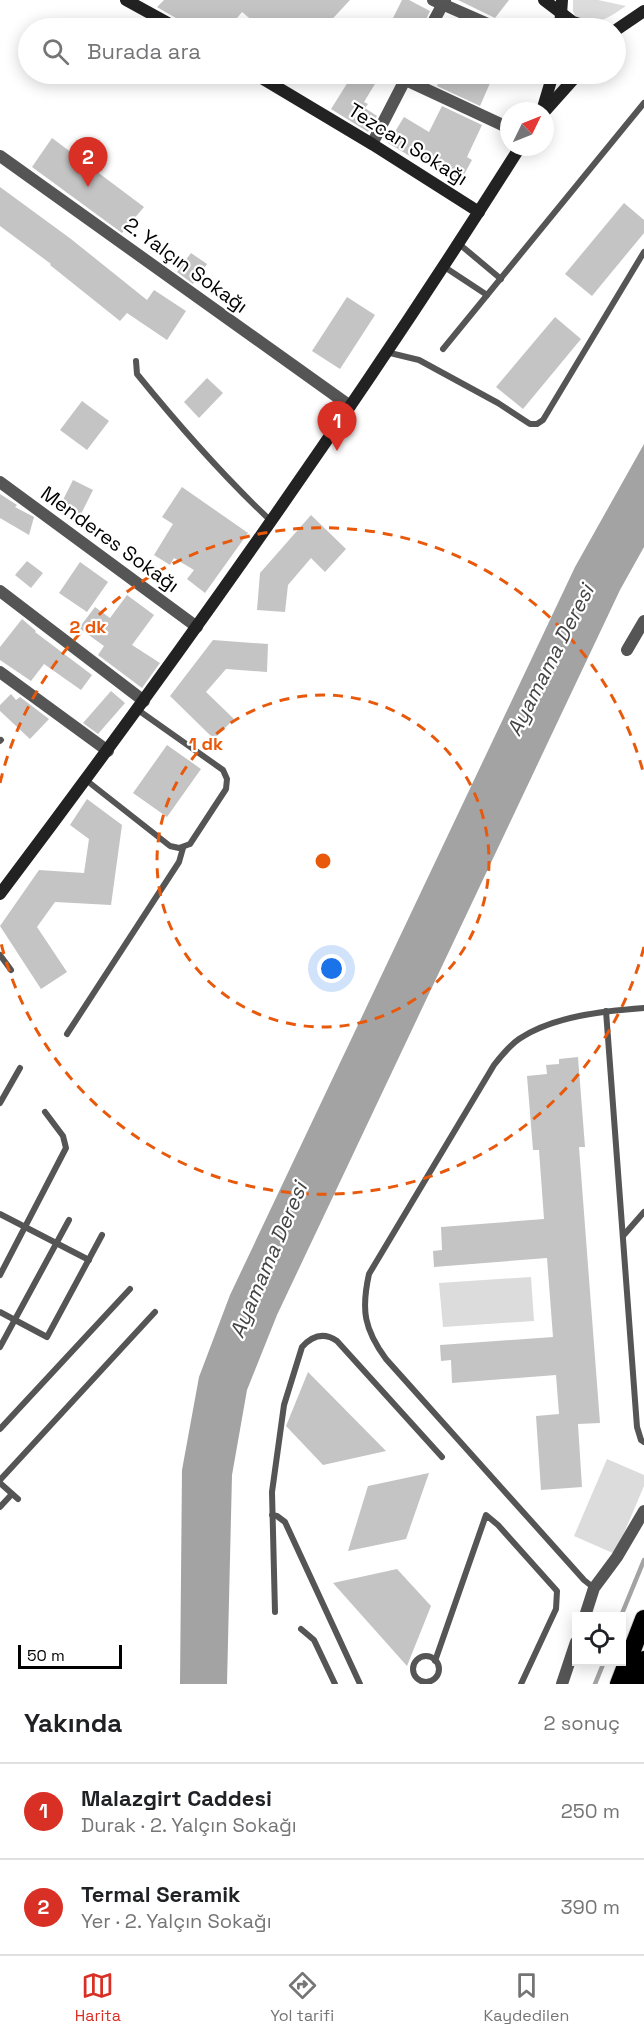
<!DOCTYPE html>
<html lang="tr">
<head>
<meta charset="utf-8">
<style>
	:root { --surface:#fff; --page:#f6f6f6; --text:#202124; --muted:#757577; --line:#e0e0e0; --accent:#d93025 }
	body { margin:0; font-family:"Space Grotesk",sans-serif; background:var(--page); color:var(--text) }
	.controls { position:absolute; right:18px; bottom:18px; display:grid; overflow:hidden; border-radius:0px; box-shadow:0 3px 15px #0003 }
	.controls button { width:54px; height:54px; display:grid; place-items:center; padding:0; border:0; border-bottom:2px solid var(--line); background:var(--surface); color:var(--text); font:30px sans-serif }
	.compass { position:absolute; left:500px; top:102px; width:54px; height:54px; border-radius:50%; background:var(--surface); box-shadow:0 3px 15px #0003; rotate:47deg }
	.scale { position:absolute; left:18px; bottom:15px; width:104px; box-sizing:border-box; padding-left:6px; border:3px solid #000; border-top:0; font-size:16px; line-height:21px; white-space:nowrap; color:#000; -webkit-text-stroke:4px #fff; paint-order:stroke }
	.you { position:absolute; left:332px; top:969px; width:21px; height:21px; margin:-15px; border:4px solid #fff; border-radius:50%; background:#1a73e8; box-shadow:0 0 0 9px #1a73e833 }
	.badge { display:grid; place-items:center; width:39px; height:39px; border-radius:50%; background:var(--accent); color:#fff; font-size:20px; font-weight:700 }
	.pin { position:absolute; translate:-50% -50px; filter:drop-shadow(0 2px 3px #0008) }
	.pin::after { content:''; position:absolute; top:32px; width:21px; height:18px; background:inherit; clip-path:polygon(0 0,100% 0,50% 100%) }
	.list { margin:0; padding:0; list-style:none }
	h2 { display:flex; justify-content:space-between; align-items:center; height:78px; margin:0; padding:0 24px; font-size:26px }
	h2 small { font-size:20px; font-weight:400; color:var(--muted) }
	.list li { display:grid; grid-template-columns:39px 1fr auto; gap:18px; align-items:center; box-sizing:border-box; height:96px; padding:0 24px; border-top:2px solid var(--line) }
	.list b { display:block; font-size:22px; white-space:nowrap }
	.list p { margin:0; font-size:20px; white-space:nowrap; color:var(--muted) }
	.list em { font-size:20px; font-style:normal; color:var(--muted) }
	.icon { flex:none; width:33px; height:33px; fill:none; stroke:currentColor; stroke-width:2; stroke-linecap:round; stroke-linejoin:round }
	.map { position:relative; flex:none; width:644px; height:1684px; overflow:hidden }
	.search { position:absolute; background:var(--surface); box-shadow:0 3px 15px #0003; left:18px; right:18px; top:18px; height:66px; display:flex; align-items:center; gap:15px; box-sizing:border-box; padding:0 21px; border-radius:33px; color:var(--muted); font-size:22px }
	.sheet { height:270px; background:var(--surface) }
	nav { display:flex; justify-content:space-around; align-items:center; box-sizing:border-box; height:84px; border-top:2px solid var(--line); background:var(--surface); font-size:16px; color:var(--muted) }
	nav a { display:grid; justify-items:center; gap:3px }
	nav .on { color:var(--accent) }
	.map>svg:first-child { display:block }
</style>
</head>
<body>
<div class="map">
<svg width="644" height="1684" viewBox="0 0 644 1684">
	<rect width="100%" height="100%" fill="#fff"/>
	<g fill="#dcdcdc">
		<path d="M573,0H598L626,6C606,19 602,24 577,20L573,11Z"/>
		<path d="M531,1277L534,1321L443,1327L439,1283Z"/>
		<path d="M607,1459L644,1475V1486L615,1554L574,1536Z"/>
	</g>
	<path fill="#a3a3a3" d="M644,444V547L620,590L277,1315L247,1390L232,1475L227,1684H180L182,1470L199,1377L230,1295L575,567Z"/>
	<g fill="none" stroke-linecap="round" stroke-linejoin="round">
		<g stroke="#a3a3a3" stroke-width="4.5">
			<path d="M621,1616L644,1560"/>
			<path d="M595,1684L604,1662"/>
		</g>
	</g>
	<g fill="#c4c4c4">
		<path d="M164,0H350L324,28H261L242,12L229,28H187L181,21L157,7Z"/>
		<path d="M402,0H409L430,11L422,28H388Z"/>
		<path d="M458,0H509L495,18Z"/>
		<path d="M334,74H381L364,102L368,104L365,108L377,116L368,132L331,109L348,82Z"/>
		<path d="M443,74H494L480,106L437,86Z"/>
		<path d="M442,106L482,125L467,157L472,160L461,180L415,154L413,158L388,143L404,117L429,132Z"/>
		<path d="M52,138L144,207L122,233L32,167Z"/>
		<path d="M0,187L71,239L147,300L154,290L186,311L167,340L127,313L120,321L50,265L51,264L0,226Z"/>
		<path d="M624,203L644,220V233L592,296L565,274Z"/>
		<path d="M191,253L207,264L193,284L177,272Z"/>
		<path d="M347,297L375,315L340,369L312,351Z"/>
		<path d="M555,317L581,339L523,409L496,387Z"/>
		<path d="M207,378L223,393L199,418L184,402Z"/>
		<path d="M82,401L109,421L87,450L60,430Z"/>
		<path d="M73,480L93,490L80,516L60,506Z"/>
		<path d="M182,487L248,533L205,593L187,579L194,570L174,558L170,565L154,555L173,524L162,517Z"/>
		<path d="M0,494L17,505L15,507L34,517L29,535L0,518Z"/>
		<path d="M311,515L346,549L325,572L311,558L288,585L285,612L257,610L260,573Z"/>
		<path d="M27,561L43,573L31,588L15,575Z"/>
		<path d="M80,562L108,582L87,612L59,593Z"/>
		<path d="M127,595L154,615L132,645L160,663L142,688L98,655L104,646L79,628L95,607L110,618Z"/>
		<path d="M22,619L36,631L35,632L92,675L81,690L44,664L31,681L0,660V647Z"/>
		<path d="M213,640L268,644L267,672L226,669L206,692L234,719L214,739L170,696Z"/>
		<path d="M111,691L125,703L98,734L83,723Z"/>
		<path d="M11,694L16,700L20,697L49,719L30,739L0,711V705Z"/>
		<path d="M167,745L201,769L167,817L133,793Z"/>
		<path d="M87,799L122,825L111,905L55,902L37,927L67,972L41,989L0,926L39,870L84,873L89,839L70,825Z"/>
		<path d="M578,1057L585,1147H579L600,1423L578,1424L582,1487L541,1490L536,1416L559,1414L556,1375L452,1383L451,1360L441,1361L440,1345L553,1337L547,1258L434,1267L433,1251L442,1250L441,1227L544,1219L539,1150H533L527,1076L547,1074L546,1065L559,1064V1059Z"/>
		<path d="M308,1372L386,1451L323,1465L286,1426Z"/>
		<path d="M429,1473L406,1539L348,1551L368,1486Z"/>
		<path d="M397,1569L431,1606L407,1666L333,1583Z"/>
	</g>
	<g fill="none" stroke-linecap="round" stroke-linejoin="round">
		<g stroke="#dbdbdb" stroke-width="20">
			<g id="highway">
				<path d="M619,1684L644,1619"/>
				<path d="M635,1684L644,1660"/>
			</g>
		</g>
		<g stroke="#555" stroke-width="6">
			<path d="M458,243L501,279"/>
			<path d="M443,266L487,295"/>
			<path d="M443,349L644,103"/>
			<path d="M386,352L419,360L498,403L530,424H537L543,420L644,252"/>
			<path d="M136,361L137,374C180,427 221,474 271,521"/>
			<path d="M0,741L1,740"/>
			<path d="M86,780L170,846L179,848L190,844L226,789L227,779L223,770L138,710"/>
			<path d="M0,955L11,970"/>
			<path d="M606,1011L637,1427L641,1440L644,1442"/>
			<path d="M67,1034L179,862L183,848"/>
			<path d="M0,1103L20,1068"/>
			<path d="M0,1214L89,1260"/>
			<path d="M623,1236L644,1212"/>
			<path d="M0,1275L66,1148L63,1136L45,1112"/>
			<path d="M0,1312L47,1337L102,1235"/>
			<path d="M0,1347L69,1220"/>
			<path d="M0,1429L130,1289"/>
			<path d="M0,1480L155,1312"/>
			<path d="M0,1483L18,1499"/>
			<path d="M0,1507L12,1494"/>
			<path d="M272,1515L277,1516L285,1522L360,1684"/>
			<path d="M594,1588L584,1580L386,1359C364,1329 361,1310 369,1274L494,1065C501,1056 509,1046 519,1039C553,1016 604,1011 644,1008"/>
			<path d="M275,1612L272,1492L284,1405L302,1347C312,1336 324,1332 337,1341L442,1457"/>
			<path d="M301,1629L314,1640L335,1684"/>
			<circle cx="426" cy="1669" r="13"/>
			<path d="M435,1661L486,1515L498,1525L557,1591L556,1609L521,1684"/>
		</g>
		<g stroke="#555" stroke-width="12">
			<path d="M433,0L497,28"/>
			<path d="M430,28L445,0"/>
			<path d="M393,74L509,128"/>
			<path d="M372,144L408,74"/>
			<path d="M0,156L350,406"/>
			<path d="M0,482L197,627"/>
			<path d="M0,591L144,701"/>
			<path d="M627,650L644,621"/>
			<path d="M0,672L108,751"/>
			<path d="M585,1616L594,1588L617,1557L644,1511"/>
			<path d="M562,1684L576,1642"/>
		</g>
		<g stroke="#222" stroke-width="12">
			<path d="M126,0L177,28"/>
			<path d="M544,0L573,22L592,28"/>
			<path d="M560,28L562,0"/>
			<path d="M616,30L644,11"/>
			<path d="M255,74L372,144L479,212"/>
			<path d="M542,111L553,74"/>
			<path d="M545,111L578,74"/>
			<path d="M0,894C183,651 358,404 520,147"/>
		</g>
		<use href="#highway" stroke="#000" stroke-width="18"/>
	</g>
	<g fill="none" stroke="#e8590c" stroke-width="3" stroke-dasharray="10 8">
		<circle cx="323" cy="861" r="166"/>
		<path d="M644 947A332 332 0 0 1 0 939M0 783A332 332 0 0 1 644 775"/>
	</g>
	<g text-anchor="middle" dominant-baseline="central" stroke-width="4.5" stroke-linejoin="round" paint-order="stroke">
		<g font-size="20" fill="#000" stroke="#fff">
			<text transform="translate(408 144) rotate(32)">Tezcan Sokağı</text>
			<text transform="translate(186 265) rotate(36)">2. Yalçın Sokağı</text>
			<text transform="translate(110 539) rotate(36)">Menderes Sokağı</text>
		</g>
		<g font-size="21" font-style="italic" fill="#444" stroke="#fff">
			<text transform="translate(550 660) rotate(-63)">Ayamama Deresi</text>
			<text transform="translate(268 1260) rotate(-67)">Ayamama Deresi</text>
		</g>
	</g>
	<circle cx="323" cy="861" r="9" fill="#e8590c" stroke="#fff" stroke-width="3"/>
	<g font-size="18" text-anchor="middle" font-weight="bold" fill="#e8590c" stroke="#fff" stroke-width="4.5" stroke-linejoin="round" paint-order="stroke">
		<text x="88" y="633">2 dk</text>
		<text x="206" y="750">1 dk</text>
	</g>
</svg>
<div class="controls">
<button><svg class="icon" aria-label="locate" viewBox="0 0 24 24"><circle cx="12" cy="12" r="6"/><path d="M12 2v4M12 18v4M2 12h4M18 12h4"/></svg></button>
</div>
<svg class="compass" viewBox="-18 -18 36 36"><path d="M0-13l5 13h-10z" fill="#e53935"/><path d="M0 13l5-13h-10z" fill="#757577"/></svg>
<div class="scale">50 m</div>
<div class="you"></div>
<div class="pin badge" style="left:337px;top:451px">1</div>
<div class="pin badge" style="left:88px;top:187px">2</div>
<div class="search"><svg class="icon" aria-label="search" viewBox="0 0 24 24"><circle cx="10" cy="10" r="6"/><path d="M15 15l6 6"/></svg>Burada ara</div>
</div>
<section class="sheet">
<h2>Yakında<small>2 sonuç</small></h2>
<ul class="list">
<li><span class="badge">1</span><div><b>Malazgirt Caddesi</b><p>Durak · 2. Yalçın Sokağı</p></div><em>250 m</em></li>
<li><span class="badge">2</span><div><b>Termal Seramik</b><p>Yer · 2. Yalçın Sokağı</p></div><em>390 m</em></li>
</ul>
</section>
<nav>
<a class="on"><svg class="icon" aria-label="map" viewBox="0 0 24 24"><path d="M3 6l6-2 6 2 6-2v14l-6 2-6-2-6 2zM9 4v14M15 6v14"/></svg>Harita</a>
<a><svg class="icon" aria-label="directions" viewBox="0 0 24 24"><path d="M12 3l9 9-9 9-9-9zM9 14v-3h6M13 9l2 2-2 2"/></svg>Yol tarifi</a>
<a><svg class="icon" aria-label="saved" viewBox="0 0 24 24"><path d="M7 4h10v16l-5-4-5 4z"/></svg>Kaydedilen</a>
</nav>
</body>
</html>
